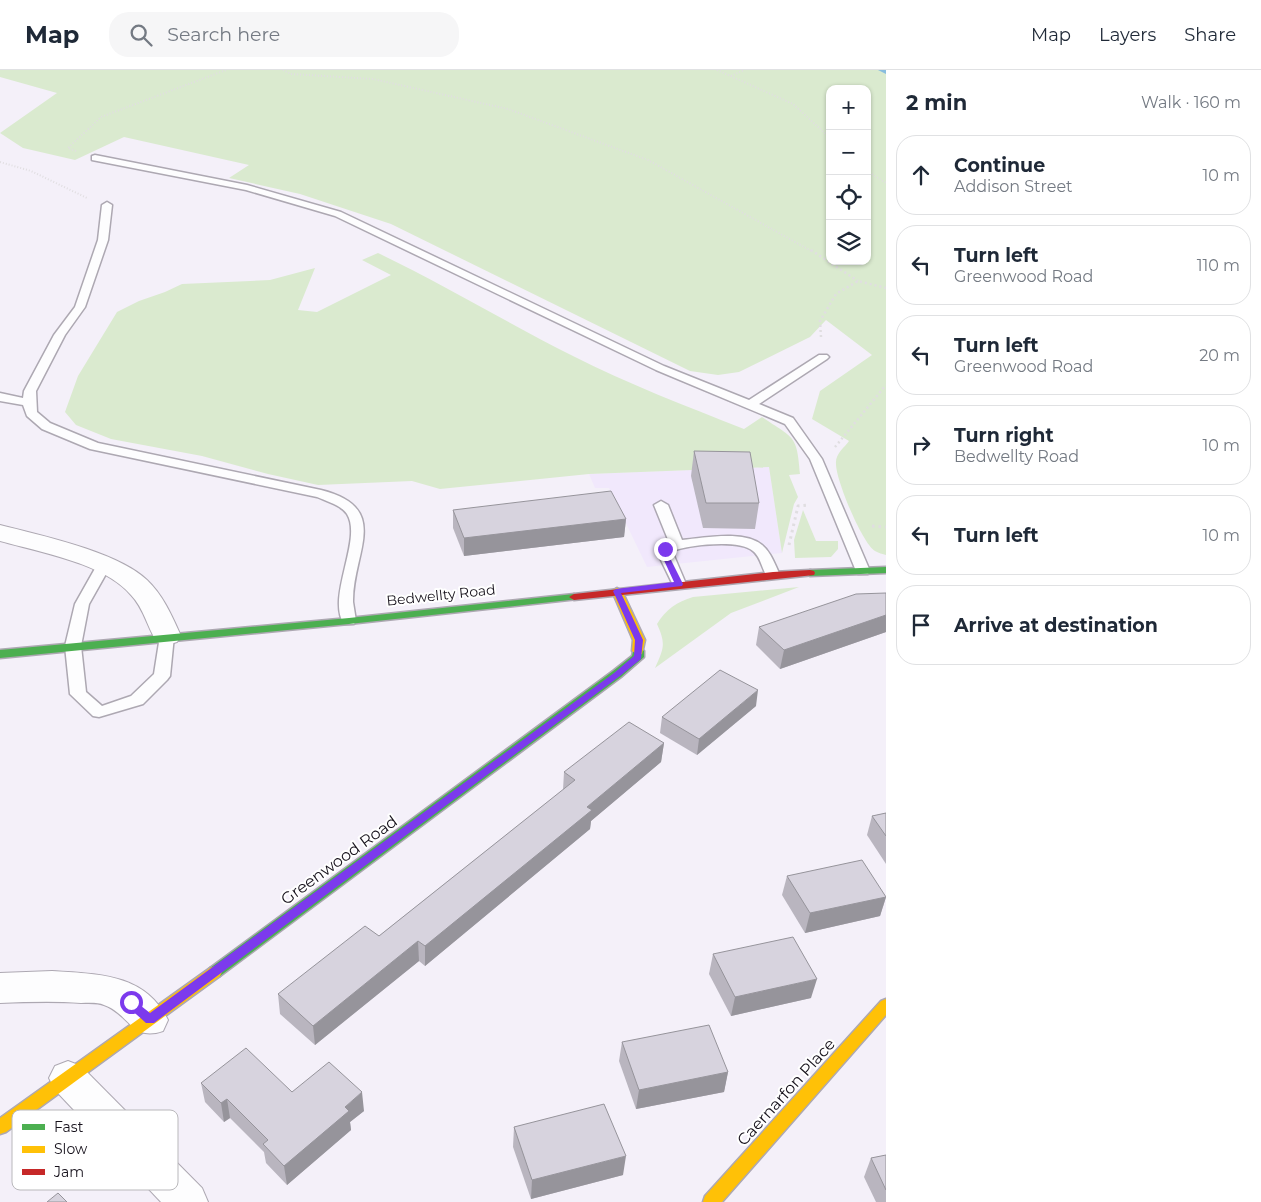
<!DOCTYPE html>
<html lang="en">
<head>
<meta charset="utf-8">
<style>
	:root { --surface:#fff; --page:#f6f6f7; --text:#1f2937; --muted:#747a83; --line:#e0e1e3 }
	body { margin:0; font-family:Montserrat,sans-serif; background:var(--page); color:var(--text) }
	.controls { position:absolute; right:15px; top:15px; display:grid; overflow:hidden; border-radius:10px; box-shadow:0 1px 4px #0004 }
	.controls button { width:45px; height:45px; display:grid; place-items:center; padding:0; border:0; border-bottom:1px solid var(--line); background:var(--surface); color:var(--text); font:25px sans-serif }
	.stop { position:absolute; width:15px; height:15px; margin:-11px; border:4px solid #7c3aed; border-radius:50%; background:#fff }
	.stop.end { background:#7c3aed; border-color:#fff; box-shadow:0 1px 5px #0008 }
	.list { margin:0; padding:0; list-style:none }
	h2 { display:flex; justify-content:space-between; align-items:center; height:65px; margin:0; padding:0 20px; font-size:21px }
	h2 small { font-size:16px; font-weight:400; color:var(--muted) }
	.list li { display:grid; grid-template-columns:32px 1fr auto; gap:15px; align-items:center; box-sizing:border-box; height:80px; margin:0 10px 10px; padding:0 10px; border:1px solid var(--line); border-radius:20px }
	.list b { display:block; font-size:19px; white-space:nowrap }
	.list p { margin:0; font-size:16px; white-space:nowrap; color:var(--muted) }
	.list em { font-size:16px; font-style:normal; color:var(--muted) }
	.icon { flex:none; width:28px; height:28px; fill:none; stroke:currentColor; stroke-width:2; stroke-linecap:round; stroke-linejoin:round }
	.map { position:relative; flex:none; width:886px; height:1132px; overflow:hidden }
	header { display:flex; align-items:center; gap:30px; box-sizing:border-box; height:70px; padding:0 25px; background:var(--surface); border-bottom:1px solid var(--line) }
	header strong { font-size:24px }
	nav { display:flex; gap:28px; margin-inline-start:auto; font-size:18px }
	.search { width:350px; height:45px; background:var(--page); display:flex; align-items:center; gap:12px; box-sizing:border-box; padding:0 18px; border-radius:20px; color:var(--muted); font-size:19px }
	main { display:flex }
	aside { flex:1; background:var(--surface) }
	.map>svg:first-child { display:block }
</style>
</head>
<body>
<header>
<strong>Map</strong>
<div class="search"><svg class="icon" aria-label="search" viewBox="0 0 24 24"><circle cx="10" cy="10" r="6"/><path d="M15 15l6 6"/></svg>Search here</div>
<nav><a>Map</a><a>Layers</a><a>Share</a></nav>
</header>
<main>
<div class="map">
<svg width="886" height="1132" viewBox="0 0 886 1132">
	<rect width="100%" height="100%" fill="#f4f0f9"/>
	<path fill="#f1e8fc" d="M769,397L782,483L647,497L609,418H595L589,404Z"/>
	<g fill="#daeacf" fill-rule="evenodd">
		<path d="M0,0H886V485C883,484 878,483 875,481C862,473 836,410 836,394C835,384 844,378 849,371L812,349L820,321L872,285L826,250L810,267L739,302L718,305L690,301L391,154L300,124L229,108L249,95L124,67L75,90L23,78L0,63L57,23L0,7ZM830,19H867V191H830Z"/>
		<path d="M378,183C445,215 507,253 573,286C628,314 686,336 744,359L762,347C794,369 797,364 800,404L789,405L798,427L794,434L782,483L769,397L589,404L440,419L412,411L318,415L268,404L202,386L111,369L76,355L65,342L78,306L117,242L139,231L165,222L182,214L270,210L315,198L298,240L317,242L391,205L362,190Z"/>
		<path d="M803,440L816,471H838V479L831,487L795,488L794,470Z"/>
		<path d="M799,517L731,543L655,598C664,578 666,574 657,554C666,539 677,532 693,527Z"/>
	</g>
	<g fill="none" stroke-linecap="round" stroke-linejoin="round">
		<path fill="#88bdde" fill-rule="evenodd" d="M878,0H886V4Z"/>
		<g stroke="#ada8b2" stroke-width="3">
			<g id="lane">
				<path d="M95,85L247,115L341,142L664,296L749,330L819,285H827L829,287L827,289L759,334L793,348L822,389L870,501L868,504H858L856,501L810,389L785,354L656,300L335,146L246,120L92,90V86Z"/>
				<path d="M107,132L112,135L108,170L85,237L65,265L36,321L37,342L50,353L98,373L321,420C393,438 352,483 353,532C354,538 355,545 356,551L354,554H344C326,527 363,469 347,444C341,435 326,431 317,427L90,379L42,359L27,346L23,335L0,331V323L23,328L24,321L54,265L75,237L98,170L102,135Z"/>
				<path d="M661,431L668,435L682,470C704,468 744,460 762,475C771,482 775,495 780,505L778,508H768C762,500 761,487 753,481C739,469 689,475 672,481L686,514L684,517H674L659,486L658,479L669,472L654,435Z"/>
				<path d="M104,491L109,492L111,495L89,534L81,576L86,622L102,636L131,626L154,604L160,566L162,563H172L174,566L170,606L167,610L143,634L99,647L93,646L70,624L65,576L75,534L97,495L99,492Z"/>
			</g>
		</g>
		<g stroke="#ada8b2" stroke-width="2">
			<g id="street">
				<path d="M0,455C40,465 118,482 147,510C163,525 172,546 181,566L177,572L167,575L157,572C147,557 144,538 131,525C104,493 39,482 0,471Z"/>
				<path d="M52,901C97,904 145,903 168,950L163,961C131,972 130,944 104,935C98,932 88,933 81,933C54,931 27,932 0,933V903Z"/>
				<path d="M68,991L81,996L202,1118L208,1132H161L55,1020L49,1008L55,996Z"/>
			</g>
		</g>
		<g stroke="#ada8b2" stroke-width="3">
			<g id="fast">
				<path d="M886,497V503L810,506L805,503L810,500Z"/>
				<path d="M574,524L579,527L578,529L349,554L0,588V580L349,548Z"/>
				<path d="M638,577L644,581V587L621,607L220,906L215,908L210,906L208,902L210,898L613,601L632,586L634,578Z"/>
			</g>
		</g>
		<g stroke="#ada8b2" stroke-width="3">
			<g id="slow">
				<path d="M617,518L622,521L645,570L642,584L638,585L632,581L633,570L612,521Z"/>
				<path d="M215,896L220,898L222,902L220,906L6,1062L0,1064V1048L210,898Z"/>
				<path d="M886,929V945L722,1132H703L705,1126L881,931Z"/>
			</g>
		</g>
		<g stroke="#ada8b2" stroke-width="3">
			<path id="jam" d="M810,500L814,501L815,503L814,505L574,530L569,527L574,524L773,502Z"/>
		</g>
		<g stroke="#e0dee1" stroke-width="2" stroke-dasharray="1 2" stroke-linecap="butt">
			<path d="M283,0L291,4L373,9L508,39L648,90L813,182"/>
			<path d="M717,0L793,34L830,68"/>
			<path d="M731,6L744,0"/>
			<path d="M76,81L68,78L101,47L226,0"/>
			<path d="M0,92L31,101L87,128"/>
			<path d="M867,101L886,113"/>
		</g>
		<g stroke="#e0dee1" stroke-width="2.5" stroke-dasharray="2 3" stroke-linecap="butt">
			<path d="M811,180L858,211"/>
			<path d="M821,267L820,251L836,224L858,211L886,218"/>
			<path d="M835,377L886,315"/>
		</g>
		<g stroke="#e0dee1" stroke-width="3" stroke-dasharray="2.5 4" stroke-linecap="butt">
			<path d="M872,456L886,457"/>
			<path d="M789,475L798,436L809,435"/>
		</g>
		<use href="#lane" fill="#fdfdfe" fill-rule="evenodd"/>
		<use href="#street" fill="#fdfdfe" fill-rule="evenodd"/>
		<use href="#fast" fill="#4caf50" fill-rule="evenodd"/>
		<use href="#slow" fill="#ffc107" fill-rule="evenodd"/>
		<use href="#jam" fill="#c62828" fill-rule="evenodd"/>
	</g>
	<g fill="#b9b5bf">
		<path d="M694,381L759,433L755,459L703,458L691,406Z"/>
		<path d="M453,440L626,449L624,467L464,486L453,458Z"/>
		<path d="M886,523V562L780,599L756,575L759,557Z"/>
		<path d="M756,636L697,685L660,663L662,647Z"/>
		<path d="M664,673L661,692L591,751L590,759L425,896L419,891L315,975L280,944L278,924L379,866L563,720L564,702Z"/>
		<path d="M886,743V794L867,765L872,746Z"/>
		<path d="M787,806L886,827L880,846L805,863L782,825Z"/>
		<path d="M713,884L811,928L731,946L709,904Z"/>
		<path d="M622,972L728,1002L724,1022L636,1039L619,991Z"/>
		<path d="M201,1013L292,1022L364,1041L350,1052L351,1060L287,1115L266,1093L264,1082L230,1048L224,1052L205,1032Z"/>
		<path d="M514,1057L623,1105L531,1129L513,1077Z"/>
		<path d="M886,1085V1132H876L864,1107L871,1088Z"/>
	</g>
	<g fill="#96949b">
		<path d="M626,449L624,467L464,486V468Z"/>
		<path d="M886,545V562L780,599L784,580Z"/>
		<path d="M758,620L756,636L697,685L699,669Z"/>
		<path d="M664,673L661,692L591,751L590,759L425,896V876L587,737Z"/>
		<path d="M886,827L880,846L805,863L810,843Z"/>
		<path d="M418,871L419,891L315,975L313,956Z"/>
		<path d="M817,909L811,928L731,946L735,927Z"/>
		<path d="M728,1002L724,1022L636,1039L639,1020Z"/>
		<path d="M362,1022L364,1041L350,1052L351,1060L287,1115L284,1096L345,1037Z"/>
		<path d="M227,1029L230,1048L224,1052L221,1033Z"/>
		<path d="M626,1086L623,1105L531,1129L532,1110Z"/>
	</g>
	<g fill="#d7d3de" stroke="#96949b">
		<path d="M694,381L750,382L759,433H706Z"/>
		<path d="M611,421L626,449L464,468L453,440Z"/>
		<path d="M886,523V545L784,580L759,557L856,524Z"/>
		<path d="M720,600L758,620L699,669L662,647Z"/>
		<path d="M629,652L664,673L587,737L592,740L425,876L418,871L313,956L278,924L365,856L379,866L575,710L564,702Z"/>
		<path d="M886,743V766L872,746Z"/>
		<path d="M862,790L886,827L810,843L787,806Z"/>
		<path d="M793,867L817,909L735,927L713,884Z"/>
		<path d="M709,955L728,1002L639,1020L622,972Z"/>
		<path d="M246,978L292,1022L329,992L362,1022L345,1037L349,1041L284,1096L263,1074L268,1070L227,1029L221,1033L201,1013Z"/>
		<path d="M604,1034L626,1086L532,1110L514,1057Z"/>
		<path d="M886,1085V1120L871,1088Z"/>
		<path d="M58,1123L67,1132H47Z"/>
	</g>
	<path fill="#7c3aed" d="M665,477L669,479V486L683,514L682,516L621,523L643,570L641,589L620,606L154,953H146L127,936L126,932L131,928L150,943L614,603L634,586L635,570L613,521L616,519L674,512L662,486L661,479Z"/>
	<g text-anchor="middle" dominant-baseline="central" stroke-width="4" stroke-linejoin="round" paint-order="stroke">
		<g font-size="14" fill="#16111b" stroke="#fff">
			<text transform="translate(441 525) rotate(-6)">Bedwellty Road</text>
		</g>
		<g font-size="16" fill="#16111b" stroke="#fff">
			<text transform="translate(339 790) rotate(-36)">Greenwood Road</text>
			<text transform="translate(786 1022) rotate(-48)">Caernarfon Place</text>
		</g>
	</g>
	<rect x="12" y="1040" width="166" height="80" rx="8" fill="#fff" stroke="#b9b8bb" stroke-width="1"/>
	<rect x="22" y="1054" width="23" height="6" fill="#4caf50"/>
	<rect x="22" y="1076" width="23" height="7" fill="#ffc107"/>
	<rect x="22" y="1099" width="23" height="6" fill="#c62828"/>
	<g font-size="14" fill="#16111b">
		<text x="54" y="1062">Fast</text>
		<text x="54" y="1084">Slow</text>
		<text x="54" y="1107">Jam</text>
	</g>
</svg>
<div class="controls">
<button>+</button>
<button>−</button>
<button><svg class="icon" aria-label="locate" viewBox="0 0 24 24"><circle cx="12" cy="12" r="6"/><path d="M12 2v4M12 18v4M2 12h4M18 12h4"/></svg></button>
<button><svg class="icon" aria-label="layers" viewBox="0 0 24 24"><path d="M12 4l9 5-9 5-9-5zM3 14l9 5 9-5"/></svg></button>
</div>
<div class="stop" style="left:131px;top:932px"></div>
<div class="stop end" style="left:665px;top:479px"></div>
</div>
<aside>
<h2>2 min<small>Walk · 160 m</small></h2>
<ul class="list">
<li><svg class="icon" aria-label="ahead" viewBox="0 0 24 24"><path d="M12 20V5M6 11l6-6 6 6"/></svg><div><b>Continue</b><p>Addison Street</p></div><em>10 m</em></li>
<li><svg class="icon" aria-label="left" viewBox="0 0 24 24"><path d="M17 20v-9H6M10 6l-5 5 5 5"/></svg><div><b>Turn left</b><p>Greenwood Road</p></div><em>110 m</em></li>
<li><svg class="icon" aria-label="left" viewBox="0 0 24 24"><path d="M17 20v-9H6M10 6l-5 5 5 5"/></svg><div><b>Turn left</b><p>Greenwood Road</p></div><em>20 m</em></li>
<li><svg class="icon" aria-label="right" viewBox="0 0 24 24"><path d="M7 20v-9h11M14 6l5 5-5 5"/></svg><div><b>Turn right</b><p>Bedwellty Road</p></div><em>10 m</em></li>
<li><svg class="icon" aria-label="left" viewBox="0 0 24 24"><path d="M17 20v-9H6M10 6l-5 5 5 5"/></svg><div><b>Turn left</b></div><em>10 m</em></li>
<li><svg class="icon" aria-label="arrive" viewBox="0 0 24 24"><path d="M6 21V4h12l-3 4 3 4H6"/></svg><div><b>Arrive at destination</b></div></li>
</ul>
</aside>
</main>
</body>
</html>
